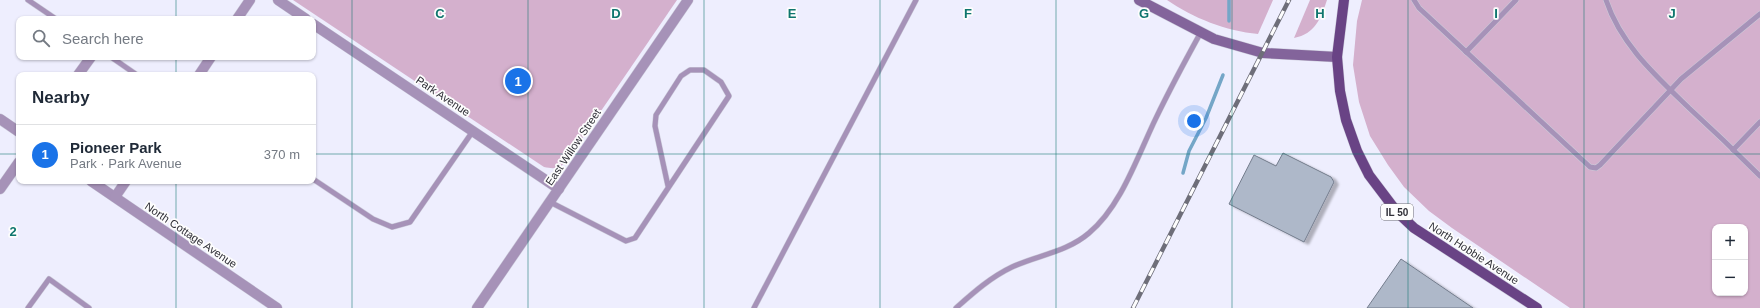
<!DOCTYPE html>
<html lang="en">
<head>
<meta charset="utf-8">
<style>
  :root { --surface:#fff; --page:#f6f6f7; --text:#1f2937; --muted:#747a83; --line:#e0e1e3; --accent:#1a73e8 }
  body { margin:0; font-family:Arial,sans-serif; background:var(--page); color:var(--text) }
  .controls { position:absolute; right:12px; bottom:12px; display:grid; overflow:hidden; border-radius:8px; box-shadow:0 1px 3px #0004 }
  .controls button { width:36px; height:36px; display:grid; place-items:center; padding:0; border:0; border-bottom:1px solid var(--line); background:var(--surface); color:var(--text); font:20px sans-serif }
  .you { position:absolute; left:1194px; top:121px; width:14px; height:14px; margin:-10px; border:3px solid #fff; border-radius:50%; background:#1a73e8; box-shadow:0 0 0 6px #1a73e833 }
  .badge { display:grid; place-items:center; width:26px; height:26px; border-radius:50%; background:var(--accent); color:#fff; font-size:13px; font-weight:700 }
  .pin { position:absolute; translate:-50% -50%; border:2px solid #fff; box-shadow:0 1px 4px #0006 }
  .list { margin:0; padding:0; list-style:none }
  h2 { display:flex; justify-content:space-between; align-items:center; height:52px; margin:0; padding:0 16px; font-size:17px }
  h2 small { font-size:13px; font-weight:400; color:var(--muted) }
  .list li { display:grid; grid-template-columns:26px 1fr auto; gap:12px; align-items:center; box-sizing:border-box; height:60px; padding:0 16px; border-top:1px solid var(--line) }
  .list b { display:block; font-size:15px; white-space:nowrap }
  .list p { margin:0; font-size:13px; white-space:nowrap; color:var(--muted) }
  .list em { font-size:13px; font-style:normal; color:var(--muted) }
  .icon { flex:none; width:22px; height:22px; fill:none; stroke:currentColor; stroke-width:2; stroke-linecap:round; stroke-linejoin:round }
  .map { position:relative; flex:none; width:1760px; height:308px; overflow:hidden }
  .search { position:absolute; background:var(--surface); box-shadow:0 1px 3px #0004; left:16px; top:16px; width:300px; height:44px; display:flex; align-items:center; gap:10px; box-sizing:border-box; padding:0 14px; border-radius:8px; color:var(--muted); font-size:15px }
  .panel { position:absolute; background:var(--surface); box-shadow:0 1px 3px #0004; left:16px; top:72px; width:300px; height:112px; border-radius:8px }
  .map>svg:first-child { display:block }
  .green { fill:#d4b0cd; fill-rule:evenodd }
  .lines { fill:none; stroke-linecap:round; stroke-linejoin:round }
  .stream { stroke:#74a6c7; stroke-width:3.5 }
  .building { fill:#aeb8c9; stroke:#737c8c; filter:url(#shadow) }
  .lane-casing { stroke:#ccccda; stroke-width:6 }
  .street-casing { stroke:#ccccda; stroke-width:11 }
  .secondary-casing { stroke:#ccccda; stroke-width:11 }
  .primary-casing { stroke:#ccccda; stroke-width:11 }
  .lane { stroke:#a692b8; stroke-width:5 }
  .street { stroke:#a692b8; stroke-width:10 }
  .secondary { stroke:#83649b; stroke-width:10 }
  .primary { stroke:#694385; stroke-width:10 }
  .rail-casing { stroke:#6e6e79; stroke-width:4.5 }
  .rail { stroke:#fdfdfd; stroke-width:3; stroke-dasharray:9; stroke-linecap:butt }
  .grid { fill:none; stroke:#0f766e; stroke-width:1; stroke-opacity:0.55 }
  .labels { text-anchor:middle; stroke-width:3.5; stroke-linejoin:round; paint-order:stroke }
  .shield { fill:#fdfdfd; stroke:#6d6d72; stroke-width:1 }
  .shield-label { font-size:10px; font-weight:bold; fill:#2f2f37 }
  .street-label { font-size:11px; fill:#2f2f37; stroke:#fdfdfd }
  .grid-label { font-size:13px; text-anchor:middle; font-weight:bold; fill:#0f766e; stroke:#fdfdfd; stroke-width:3.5; stroke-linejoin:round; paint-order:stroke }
</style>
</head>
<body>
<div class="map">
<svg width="1760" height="308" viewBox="0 0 1760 308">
  <defs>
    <filter id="shadow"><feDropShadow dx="4.5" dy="2.5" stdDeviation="1" flood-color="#0004"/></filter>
  </defs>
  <rect width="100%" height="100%" fill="#eeeefe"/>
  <!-- green -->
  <g class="green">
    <path d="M 293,0 L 677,0 L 566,162 C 558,169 554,169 544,167 Z"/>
    <path d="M 1167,0 L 1273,0 L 1258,34 C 1226,31 1193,18 1167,0 Z"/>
    <path d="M 1310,0 L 1327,0 C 1321,18 1315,34 1294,38 Z"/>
    <path d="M 1362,0 L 1760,0 L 1760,308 L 1570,308 L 1452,228 L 1429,211 L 1404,187 L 1388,165 L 1370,136 L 1359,102 L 1353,65 L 1357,21 ZM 1715,227 L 1745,227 L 1745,293 L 1715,293 Z"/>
  </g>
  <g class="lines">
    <!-- stream -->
    <g class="stream">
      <path d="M 1229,0 L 1229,21"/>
      <path d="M 1183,173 L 1189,151 L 1206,118 L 1223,75"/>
    </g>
  </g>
  <!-- building -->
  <g class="building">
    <path d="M 1283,153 L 1331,177 L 1334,182 L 1304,242 L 1229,204 L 1254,155 L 1276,166 Z"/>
    <path d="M 1401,259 L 1473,308 L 1367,308 Z"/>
  </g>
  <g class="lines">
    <!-- lane casing -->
    <g class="lane-casing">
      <g id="lane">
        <path d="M 28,0 L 56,19"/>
        <path d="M 1414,0 L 1419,8 L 1590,167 L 1596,168 L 1600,165 L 1681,79 L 1760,14"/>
        <path d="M 1606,0 C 1621,45 1656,76 1689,108 C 1713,130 1737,153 1760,176"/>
        <path d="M 1466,52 L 1516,0"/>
        <path d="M 111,57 L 137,75"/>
        <path d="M 1733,150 L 1760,122"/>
        <path d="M 313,179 L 373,219 L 392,227 L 410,222 L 473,131"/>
        <path d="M 550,202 L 626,241 L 635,238 L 729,96 L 721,82 L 704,70 L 690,70 L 681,76 L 656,115 L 655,126 L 668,186"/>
        <path d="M 28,308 L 49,279 L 89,308"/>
        <path d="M 754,308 L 916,0"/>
        <path d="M 956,308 C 974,292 991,277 1012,267 C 1038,255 1067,252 1089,233 C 1121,207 1138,155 1156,118 C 1170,89 1185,61 1201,32"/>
      </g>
    </g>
    <!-- street casing -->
    <g class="street-casing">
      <g id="street">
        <path d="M 278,0 L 306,19"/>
        <path d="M 237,19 L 250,0"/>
        <path d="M 313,24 L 559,189"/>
        <path d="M 78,75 L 91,57"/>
        <path d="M 199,75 L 211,57"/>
        <path d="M 0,119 L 19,132"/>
        <path d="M 91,181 L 277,308"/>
        <path d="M 0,189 L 19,162"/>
        <path d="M 115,197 L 126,181"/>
        <path d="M 477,308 L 688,0"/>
      </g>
    </g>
    <!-- secondary casing -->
    <g class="secondary-casing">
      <path id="secondary" d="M 1139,0 L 1214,39 L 1263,53 L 1337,57"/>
    </g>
    <!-- primary casing -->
    <g class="primary-casing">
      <path id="primary" d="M 1344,0 L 1337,57 L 1340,91 L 1346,120 L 1357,151 L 1369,175 L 1397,212 L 1414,228 L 1537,308"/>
    </g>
    <!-- lane -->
    <use href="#lane" class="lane"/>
    <!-- street -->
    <use href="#street" class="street"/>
    <!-- secondary -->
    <use href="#secondary" class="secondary"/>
    <!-- primary -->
    <use href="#primary" class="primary"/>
    <!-- rail casing -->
    <g class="rail-casing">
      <path id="rail" d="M 1133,308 L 1289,0"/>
    </g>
    <!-- rail -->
    <use href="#rail" class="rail"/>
  </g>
  <!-- grid -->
  <path class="grid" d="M 176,0 L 176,19M 352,0 L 352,308M 528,0 L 528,308M 704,0 L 704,308M 880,0 L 880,308M 1056,0 L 1056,308M 1232,0 L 1232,308M 1408,0 L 1408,308M 1584,0 L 1584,308M 176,57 L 176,75M 0,154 L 19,154M 313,154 L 1760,154M 176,181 L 176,308"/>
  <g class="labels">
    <!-- shield labels -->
    <rect class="shield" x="1381" y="204" width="32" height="16" rx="3"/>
    <g class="shield-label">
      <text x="1397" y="216">IL 50</text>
    </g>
    <!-- street labels -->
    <g class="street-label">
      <text transform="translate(443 96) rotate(34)" y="4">Park Avenue</text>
      <text transform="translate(573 147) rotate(-56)" y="4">East Willow Street</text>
      <text transform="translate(191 235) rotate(34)" y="4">North Cottage Avenue</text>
      <text transform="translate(1474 253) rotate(33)" y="4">North Hobbie Avenue</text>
    </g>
  </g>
  <g class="grid-label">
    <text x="440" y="18">C</text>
    <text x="616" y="18">D</text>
    <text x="792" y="18">E</text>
    <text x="968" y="18">F</text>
    <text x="1144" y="18">G</text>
    <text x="1320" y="18">H</text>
    <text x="1496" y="18">I</text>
    <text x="1672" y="18">J</text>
    <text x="13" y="236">2</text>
  </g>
</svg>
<div class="controls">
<button>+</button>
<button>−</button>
</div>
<div class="you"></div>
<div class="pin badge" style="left:518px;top:81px">1</div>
<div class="search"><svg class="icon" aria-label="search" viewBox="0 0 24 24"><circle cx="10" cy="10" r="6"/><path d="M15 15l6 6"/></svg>Search here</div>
<section class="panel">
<h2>Nearby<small></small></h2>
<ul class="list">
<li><span class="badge">1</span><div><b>Pioneer Park</b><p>Park · Park Avenue</p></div><em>370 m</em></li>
</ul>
</section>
</div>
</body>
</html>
